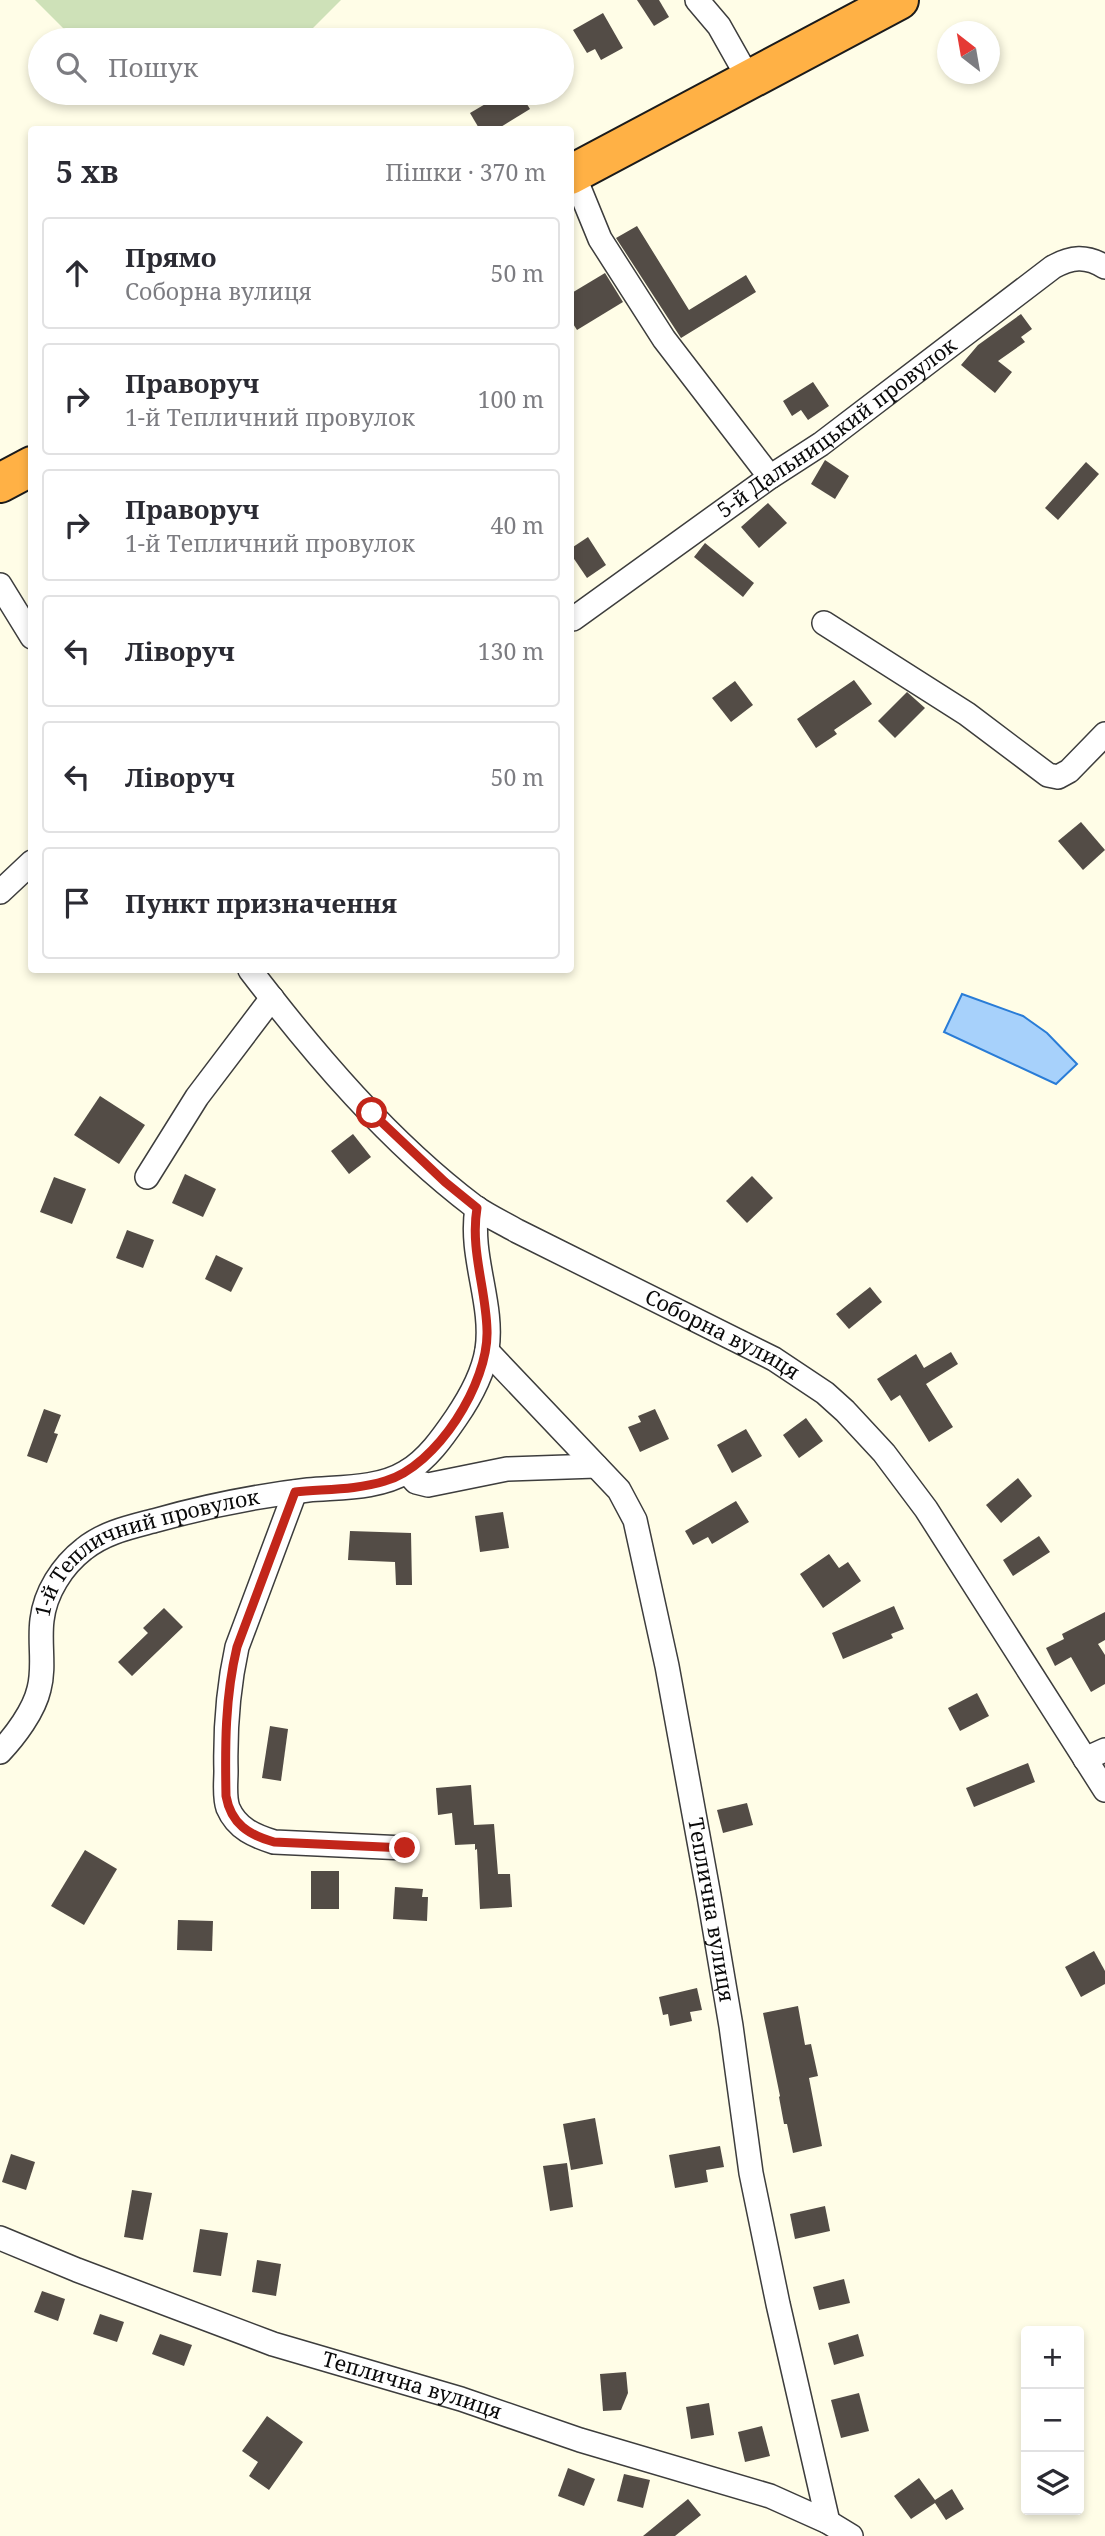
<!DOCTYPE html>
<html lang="uk">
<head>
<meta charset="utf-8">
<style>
  :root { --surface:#fff; --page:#f2f2f3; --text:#2b2b33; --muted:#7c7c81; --line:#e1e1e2 }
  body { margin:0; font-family:"Noto Serif",serif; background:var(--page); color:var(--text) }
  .controls { position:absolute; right:21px; bottom:21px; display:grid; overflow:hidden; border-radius:7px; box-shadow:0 4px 10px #0003 }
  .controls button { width:63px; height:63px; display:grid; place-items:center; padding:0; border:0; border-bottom:2px solid var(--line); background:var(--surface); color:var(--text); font:35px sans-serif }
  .compass { position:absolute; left:937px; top:21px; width:63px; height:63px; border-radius:50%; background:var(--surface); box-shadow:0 4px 10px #0003; rotate:329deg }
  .stop { position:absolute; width:21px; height:21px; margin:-16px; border:5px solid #c2261a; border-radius:50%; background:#fff }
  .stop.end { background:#c2261a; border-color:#fff; box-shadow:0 2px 7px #0008 }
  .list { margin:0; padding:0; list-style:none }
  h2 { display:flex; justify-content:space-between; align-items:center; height:91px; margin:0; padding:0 28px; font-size:30px }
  h2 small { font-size:23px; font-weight:400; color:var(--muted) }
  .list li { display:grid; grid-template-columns:46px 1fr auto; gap:21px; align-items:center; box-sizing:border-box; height:112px; margin:0 14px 14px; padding:0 14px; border:2px solid var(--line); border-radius:7px }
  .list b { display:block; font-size:26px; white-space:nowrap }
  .list p { margin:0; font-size:23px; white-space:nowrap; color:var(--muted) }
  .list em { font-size:23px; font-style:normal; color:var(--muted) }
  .icon { flex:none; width:38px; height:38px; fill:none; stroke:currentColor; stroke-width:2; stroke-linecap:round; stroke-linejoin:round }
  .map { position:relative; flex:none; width:1105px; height:2536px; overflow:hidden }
  .search { position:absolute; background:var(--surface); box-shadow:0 4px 10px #0003; left:28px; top:28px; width:546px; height:77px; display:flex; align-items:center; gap:18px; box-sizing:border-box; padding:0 24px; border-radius:38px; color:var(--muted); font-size:26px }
  .panel { position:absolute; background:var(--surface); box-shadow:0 4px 10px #0003; left:28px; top:126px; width:546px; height:847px; border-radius:7px }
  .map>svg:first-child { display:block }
  .cemetery { fill:#cee1b8 }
  .water { fill:#a7d1fb; stroke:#297cd7; stroke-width:2 }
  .building { fill:#534c46 }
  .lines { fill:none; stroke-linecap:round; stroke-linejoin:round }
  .street-casing { stroke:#3d3d3d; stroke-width:26 }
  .highway-casing { stroke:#1b1b1b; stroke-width:42 }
  .street { stroke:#fff; stroke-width:23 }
  .highway { stroke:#ffb145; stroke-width:38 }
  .route { stroke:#c2261a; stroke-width:9 }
  .labels { text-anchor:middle; stroke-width:7; stroke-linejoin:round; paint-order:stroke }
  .street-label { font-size:21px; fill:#0a0a0a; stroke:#fff }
</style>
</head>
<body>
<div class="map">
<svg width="1105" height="2536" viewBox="0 0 1105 2536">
  <rect width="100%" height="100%" fill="#fffde7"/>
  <!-- cemetery -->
  <path class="cemetery" d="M 35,0 L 341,0 L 308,33 L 290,40 L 75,40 Z"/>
  <!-- water -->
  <path class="water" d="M 962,994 L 1023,1016 L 1047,1033 L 1077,1064 L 1056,1084 L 944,1032 Z"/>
  <!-- building -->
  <g class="building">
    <path d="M 637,0 L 659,0 L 669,17 L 654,26 Z"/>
    <path d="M 603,13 L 623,48 L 601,60 L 595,49 L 587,53 L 573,30 Z"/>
    <path d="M 504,93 L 520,93 L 530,109 L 496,130 L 480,130 L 470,113 Z"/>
    <path d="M 637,226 L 689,310 L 746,275 L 756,292 L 681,338 L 616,238 Z"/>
    <path d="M 605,273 L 623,302 L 577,330 L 570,319 L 570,294 Z"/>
    <path d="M 1021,314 L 1032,329 L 1021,337 L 1025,342 L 998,361 L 1012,372 L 995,393 L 961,365 L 978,345 Z"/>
    <path d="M 813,382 L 829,406 L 808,420 L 801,410 L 792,416 L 783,401 Z"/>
    <path d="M 825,460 L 849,476 L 835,499 L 811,484 Z"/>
    <path d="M 1086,462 L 1099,474 L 1058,520 L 1045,508 Z"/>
    <path d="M 768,503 L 787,523 L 759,548 L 741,527 Z"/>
    <path d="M 588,537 L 606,565 L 587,578 L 570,553 L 570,549 Z"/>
    <path d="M 705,543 L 754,583 L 743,597 L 694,557 Z"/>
    <path d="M 854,680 L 872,704 L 834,730 L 837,734 L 816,748 L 797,719 Z"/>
    <path d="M 735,681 L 753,705 L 731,722 L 712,698 Z"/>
    <path d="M 907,692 L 925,708 L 895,738 L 878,721 Z"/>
    <path d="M 1081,822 L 1105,850 L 1083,870 L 1058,841 Z"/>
    <path d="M 100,1096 L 145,1125 L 119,1164 L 74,1135 Z"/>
    <path d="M 353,1134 L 371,1157 L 349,1174 L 331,1151 Z"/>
    <path d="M 185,1174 L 216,1189 L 203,1217 L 172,1203 Z"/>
    <path d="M 752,1176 L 773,1198 L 747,1223 L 726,1201 Z"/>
    <path d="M 54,1177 L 86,1189 L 72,1224 L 40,1212 Z"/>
    <path d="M 127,1230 L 154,1240 L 143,1268 L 116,1258 Z"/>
    <path d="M 216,1255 L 243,1268 L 231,1292 L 205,1279 Z"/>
    <path d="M 870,1287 L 882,1302 L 849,1329 L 836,1314 Z"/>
    <path d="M 951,1352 L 958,1364 L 926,1384 L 953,1427 L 929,1442 L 900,1395 L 891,1401 L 877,1379 L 916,1354 L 924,1368 Z"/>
    <path d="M 44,1409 L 61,1415 L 54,1433 L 58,1434 L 47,1463 L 27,1456 Z"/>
    <path d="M 655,1409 L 669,1439 L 640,1452 L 628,1427 L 641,1422 L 638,1416 Z"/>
    <path d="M 806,1418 L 823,1441 L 799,1458 L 783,1435 Z"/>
    <path d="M 746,1429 L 762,1456 L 732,1473 L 717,1445 Z"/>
    <path d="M 1018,1478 L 1032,1496 L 1001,1523 L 986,1505 Z"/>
    <path d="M 736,1501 L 749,1522 L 712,1544 L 708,1537 L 693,1545 L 685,1531 Z"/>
    <path d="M 503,1512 L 509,1548 L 480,1552 L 475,1516 Z"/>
    <path d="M 350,1531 L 411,1533 L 412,1585 L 396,1585 L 395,1562 L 348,1560 Z"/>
    <path d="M 1039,1536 L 1050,1552 L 1013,1576 L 1003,1560 Z"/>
    <path d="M 829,1554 L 839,1568 L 848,1562 L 861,1581 L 823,1608 L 800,1574 Z"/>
    <path d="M 894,1606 L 904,1629 L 891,1634 L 893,1638 L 843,1659 L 832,1633 Z"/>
    <path d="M 164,1608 L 183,1627 L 132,1676 L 118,1662 L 148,1633 L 143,1628 Z"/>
    <path d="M 1105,1612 L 1105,1640 L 1098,1644 L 1105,1655 L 1105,1684 L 1091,1692 L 1071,1657 L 1055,1666 L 1046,1648 L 1064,1639 L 1062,1634 Z"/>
    <path d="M 977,1693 L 989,1716 L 960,1731 L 948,1708 Z"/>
    <path d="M 270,1726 L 288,1729 L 281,1781 L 262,1778 Z"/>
    <path d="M 1028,1763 L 1035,1782 L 974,1807 L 966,1788 Z"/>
    <path d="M 471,1785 L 474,1825 L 494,1824 L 498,1874 L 510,1874 L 512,1907 L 480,1909 L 477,1849 L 475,1850 L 475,1844 L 455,1845 L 452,1813 L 438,1815 L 436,1788 Z"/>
    <path d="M 747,1803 L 753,1825 L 723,1833 L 717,1810 Z"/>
    <path d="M 85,1850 L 117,1869 L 84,1925 L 51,1906 Z"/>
    <rect x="311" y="1871" width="28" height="38"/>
    <path d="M 395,1887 L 423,1889 L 422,1897 L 428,1897 L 427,1921 L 393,1919 Z"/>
    <path d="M 178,1920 L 213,1921 L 212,1951 L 177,1950 Z"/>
    <path d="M 1094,1951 L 1105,1971 L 1105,1984 L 1081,1997 L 1065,1967 Z"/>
    <path d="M 697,1988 L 702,2010 L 690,2012 L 692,2021 L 670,2026 L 668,2014 L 663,2015 L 659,1997 Z"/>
    <path d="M 798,2006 L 805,2045 L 811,2044 L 818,2076 L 809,2078 L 822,2146 L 793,2153 L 787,2124 L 784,2124 L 779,2097 L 780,2096 L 763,2013 Z"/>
    <path d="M 595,2118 L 603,2164 L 571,2170 L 563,2124 Z"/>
    <path d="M 720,2146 L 724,2167 L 706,2170 L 708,2182 L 675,2188 L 669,2155 Z"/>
    <path d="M 11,2154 L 35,2162 L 26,2190 L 2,2182 Z"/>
    <path d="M 567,2163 L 573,2207 L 550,2211 L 543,2166 Z"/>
    <path d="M 132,2190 L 152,2193 L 143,2240 L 124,2237 Z"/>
    <path d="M 825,2206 L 830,2231 L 795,2239 L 790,2214 Z"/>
    <path d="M 200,2229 L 228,2233 L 221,2276 L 193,2272 Z"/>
    <path d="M 257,2260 L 281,2264 L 276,2296 L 252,2292 Z"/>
    <path d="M 844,2279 L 850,2303 L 819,2310 L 813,2287 Z"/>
    <path d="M 42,2291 L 65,2299 L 58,2321 L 34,2312 Z"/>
    <path d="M 100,2314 L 124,2322 L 117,2342 L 93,2334 Z"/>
    <path d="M 160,2334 L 192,2345 L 184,2366 L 152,2354 Z"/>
    <path d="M 858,2334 L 864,2356 L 834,2365 L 828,2343 Z"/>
    <path d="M 626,2372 L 628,2393 L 621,2410 L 603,2411 L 600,2374 Z"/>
    <path d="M 859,2393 L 869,2431 L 841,2438 L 831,2400 Z"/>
    <path d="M 709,2403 L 714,2435 L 691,2439 L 686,2407 Z"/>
    <path d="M 267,2416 L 303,2442 L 269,2490 L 249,2476 L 258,2462 L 242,2451 Z"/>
    <path d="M 762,2426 L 770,2456 L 745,2462 L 738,2432 Z"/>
    <path d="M 568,2468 L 595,2479 L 584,2506 L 558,2496 Z"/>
    <path d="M 624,2474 L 650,2480 L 643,2508 L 617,2501 Z"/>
    <path d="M 919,2478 L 935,2500 L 952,2489 L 964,2509 L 946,2520 L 935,2503 L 911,2519 L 894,2496 Z"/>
    <path d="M 688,2499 L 701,2515 L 675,2536 L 643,2536 Z"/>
  </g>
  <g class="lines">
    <!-- street casing -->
    <g class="street-casing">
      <g id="street">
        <path d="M 697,0 L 719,26 L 750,81"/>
        <path d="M 573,173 L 600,239 L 664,339 L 770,477"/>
        <path d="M 0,585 L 32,637"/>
        <path id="s1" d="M 573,619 L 770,477 L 821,444 L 1053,267 C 1071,257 1086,255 1105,267"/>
        <path d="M 824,623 L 967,714 L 1048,775 L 1058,777 L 1069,771 L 1105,734"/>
        <path d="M 0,892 L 32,862"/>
        <path id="s2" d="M 250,970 C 315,1055 389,1142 475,1207 C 488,1216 503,1223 517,1231 L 774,1359 L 825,1393 L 845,1411 L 884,1453 L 926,1509 L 1105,1790"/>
        <path d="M 147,1177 L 197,1097 L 272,998"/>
        <path id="s3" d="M 487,1351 L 619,1490 L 635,1520 L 667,1666 L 709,1896 L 731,2026 L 751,2173 L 778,2304 L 828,2522"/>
        <path d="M 407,1472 L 416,1482 L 428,1485 L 507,1469 L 596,1466"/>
        <path d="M 295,1492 L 237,1647 C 228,1688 225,1729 226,1771 C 226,1782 224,1797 228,1808 C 237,1829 255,1836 274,1842 L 405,1848"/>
        <path id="s4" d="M 0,1752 C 15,1736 34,1711 39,1689 C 45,1667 39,1643 42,1620 C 45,1593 62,1566 84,1549 C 105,1532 131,1527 157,1520 C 207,1506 257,1496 308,1490 C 340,1487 378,1489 406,1472 C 427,1460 443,1437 456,1418 C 469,1399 483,1374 487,1350 C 494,1303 469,1257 477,1208"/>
        <path d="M 1085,1759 L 1105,1750"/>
        <path id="s5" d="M 0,2238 L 77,2270 L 273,2344 L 461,2399 L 580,2440 L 770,2496 L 828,2522 L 851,2536"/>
      </g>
    </g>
    <!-- highway casing -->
    <g class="highway-casing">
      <g id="highway">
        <path d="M 570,175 L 899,0"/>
        <path d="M 0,483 L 32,466"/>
      </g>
    </g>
    <!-- street -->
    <use href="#street" class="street"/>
    <!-- highway -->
    <use href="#highway" class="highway"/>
  </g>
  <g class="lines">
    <!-- route -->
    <path class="route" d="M 372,1113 L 445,1182 L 477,1208 C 470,1250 486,1289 487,1330 C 489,1383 437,1466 385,1481 C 357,1490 324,1489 295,1492 L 237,1647 C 225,1697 225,1746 226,1796 C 231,1824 249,1835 274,1842 L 405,1848"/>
  </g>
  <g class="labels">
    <!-- street labels -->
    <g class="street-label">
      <text dy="7" stroke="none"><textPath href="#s1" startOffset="326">5-й Дальницький провулок</textPath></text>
      <text dy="7" stroke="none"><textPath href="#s2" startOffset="606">Соборна вулиця</textPath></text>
      <text dy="7" stroke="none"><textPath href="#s4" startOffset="280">1-й Тепличний провулок</textPath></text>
      <text dy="7" stroke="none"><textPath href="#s3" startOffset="623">Теплична вулиця</textPath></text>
      <text dy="7" stroke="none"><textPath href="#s5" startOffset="438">Теплична вулиця</textPath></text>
    </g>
  </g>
</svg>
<div class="controls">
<button>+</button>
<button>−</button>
<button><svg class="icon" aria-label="layers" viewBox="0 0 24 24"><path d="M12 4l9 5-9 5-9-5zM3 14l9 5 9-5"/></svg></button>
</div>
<svg class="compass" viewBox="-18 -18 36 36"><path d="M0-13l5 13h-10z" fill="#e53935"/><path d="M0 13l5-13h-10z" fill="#7c7c81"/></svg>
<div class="stop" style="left:372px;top:1113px"></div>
<div class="stop end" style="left:405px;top:1848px"></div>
<div class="search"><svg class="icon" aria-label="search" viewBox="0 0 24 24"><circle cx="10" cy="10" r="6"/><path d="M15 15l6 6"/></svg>Пошук</div>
<section class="panel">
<h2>5 хв<small>Пішки · 370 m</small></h2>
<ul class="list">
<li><svg class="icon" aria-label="ahead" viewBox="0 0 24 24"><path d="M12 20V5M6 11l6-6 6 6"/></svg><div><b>Прямо</b><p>Соборна вулиця</p></div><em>50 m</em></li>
<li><svg class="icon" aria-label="right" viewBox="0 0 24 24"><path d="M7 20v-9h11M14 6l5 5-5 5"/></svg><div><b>Праворуч</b><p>1-й Тепличний провулок</p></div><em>100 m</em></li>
<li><svg class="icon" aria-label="right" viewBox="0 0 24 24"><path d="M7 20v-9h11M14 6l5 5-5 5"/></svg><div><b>Праворуч</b><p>1-й Тепличний провулок</p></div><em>40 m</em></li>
<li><svg class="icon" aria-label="left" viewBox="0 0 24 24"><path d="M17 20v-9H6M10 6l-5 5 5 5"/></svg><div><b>Ліворуч</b></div><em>130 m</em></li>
<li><svg class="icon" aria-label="left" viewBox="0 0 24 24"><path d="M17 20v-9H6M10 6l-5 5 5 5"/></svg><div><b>Ліворуч</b></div><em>50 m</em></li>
<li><svg class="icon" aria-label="arrive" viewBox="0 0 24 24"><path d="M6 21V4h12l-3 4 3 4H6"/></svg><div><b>Пункт призначення</b></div></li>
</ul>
</section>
</div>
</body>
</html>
